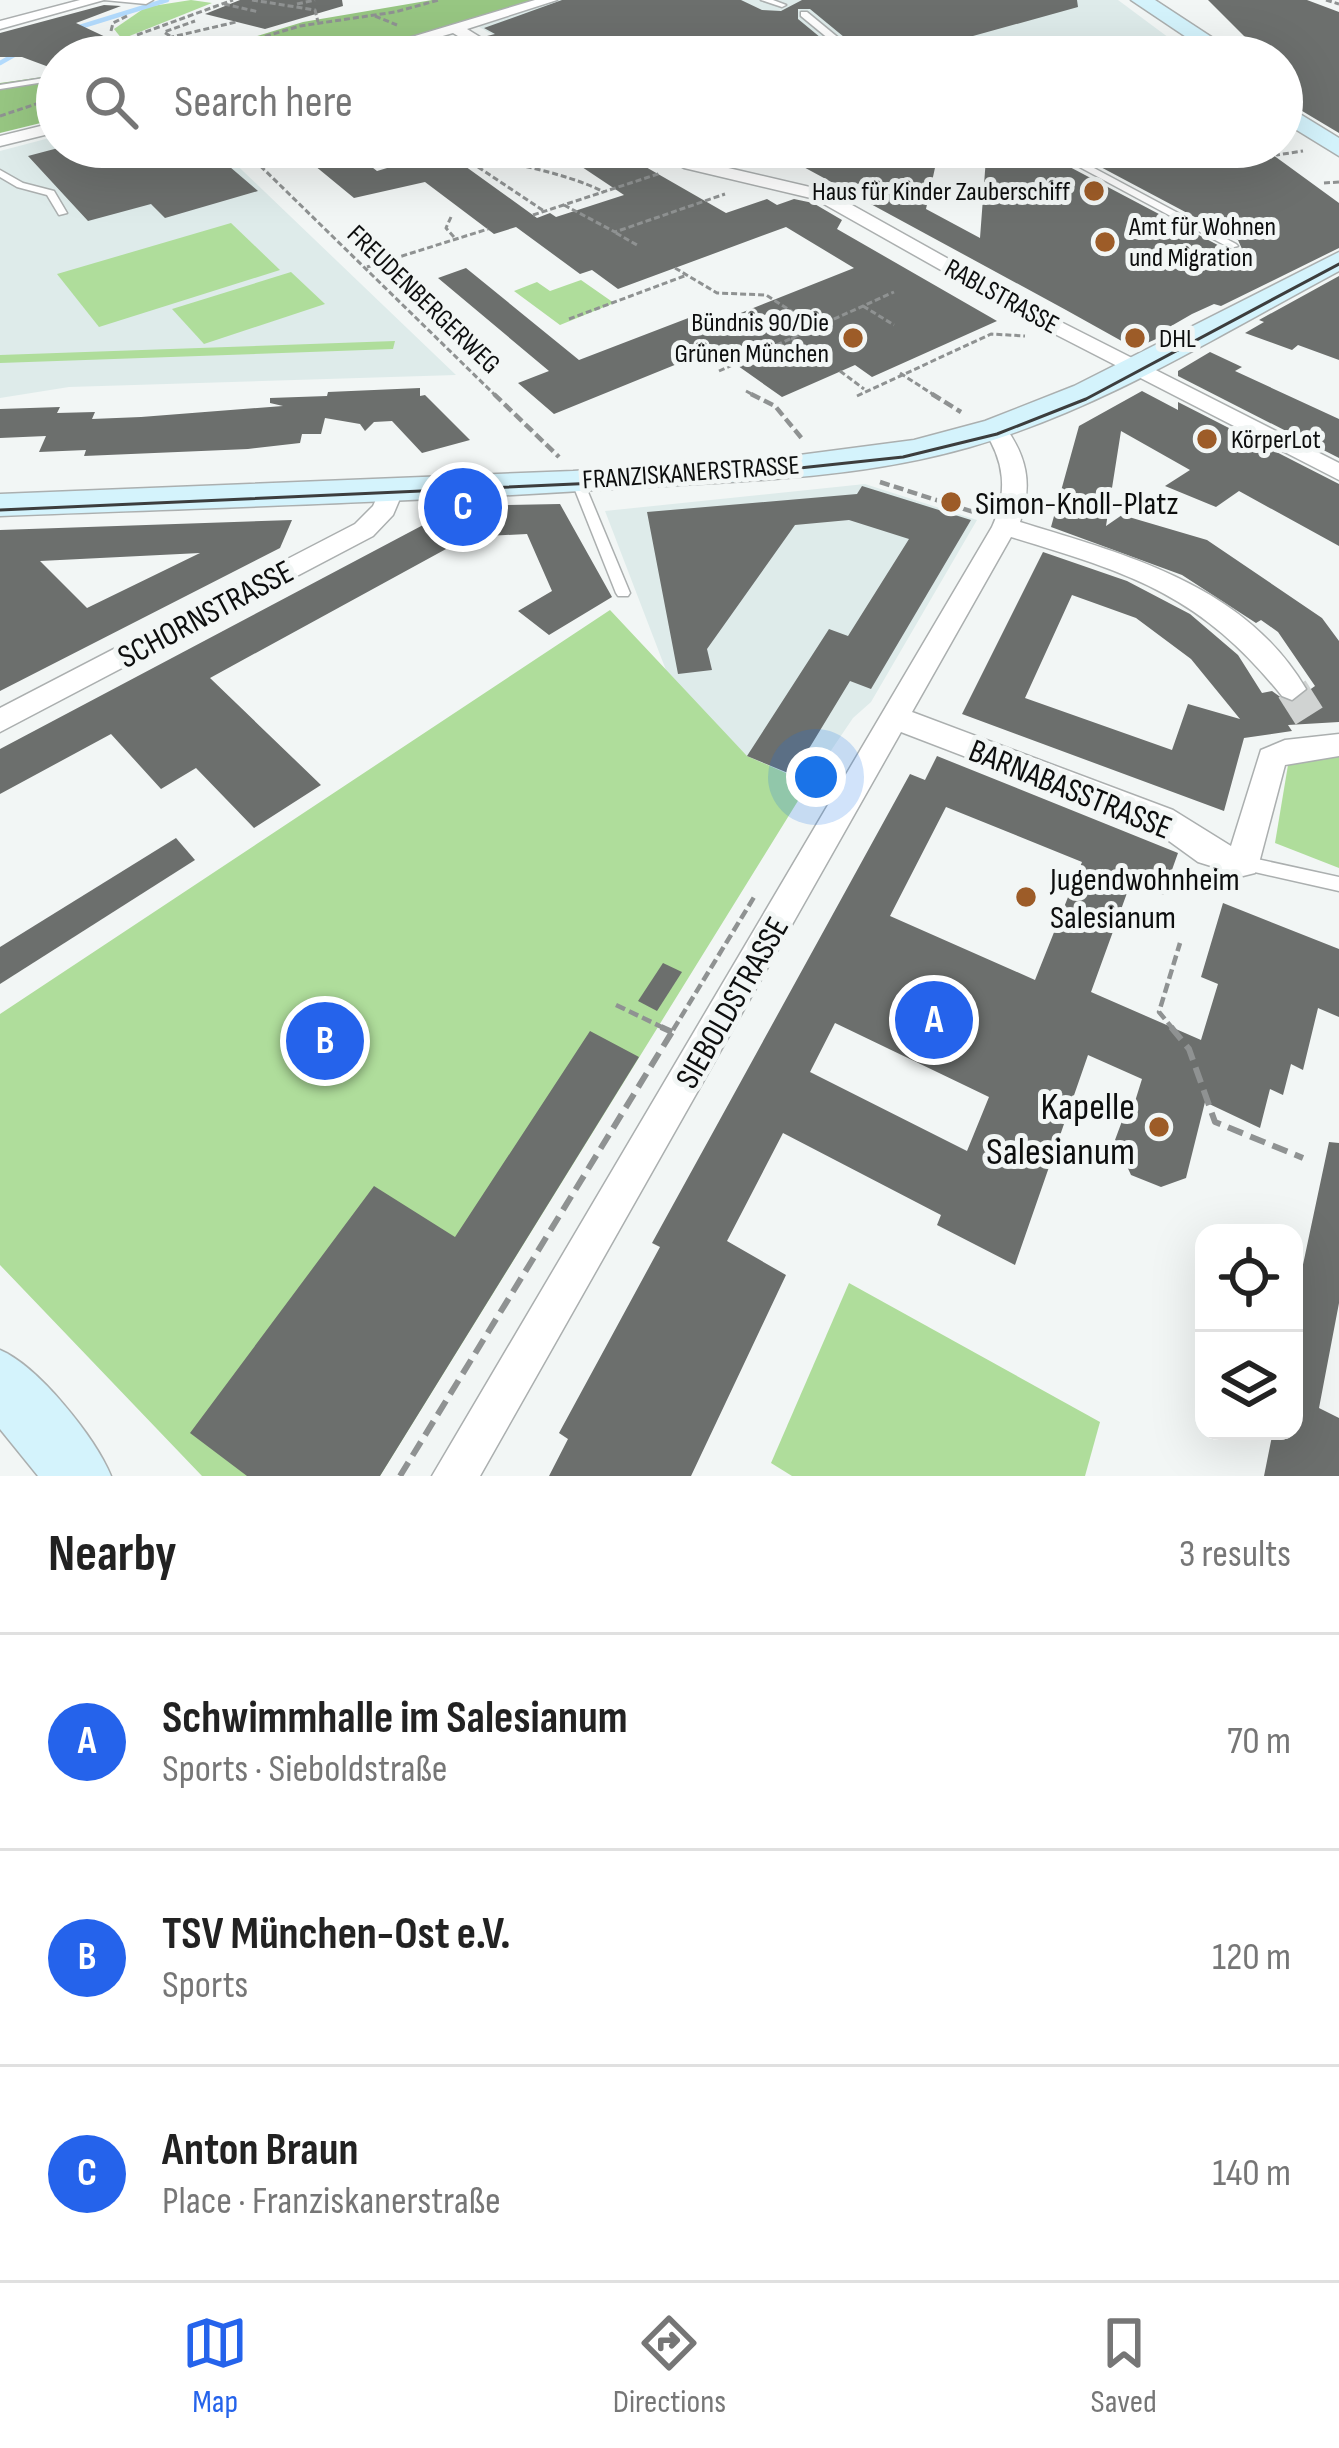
<!DOCTYPE html>
<html lang="en">
<head>
<meta charset="utf-8">
<style>
  :root { --surface:#fff; --page:#f2f2f2; --text:#222; --muted:#767676; --line:#e0e0e0; --accent:#2563eb }
  body { margin:0; font-family:"Sofia Sans Condensed",sans-serif; background:var(--page); color:var(--text) }
  .controls { position:absolute; right:36px; bottom:36px; display:grid; overflow:hidden; border-radius:24px; box-shadow:0 12px 48px #0002 }
  .controls button { width:108px; height:108px; display:grid; place-items:center; padding:0; border:0; border-bottom:3px solid var(--line); background:var(--surface); color:var(--text); font:60px sans-serif }
  .you { position:absolute; left:816px; top:777px; width:42px; height:42px; margin:-30px; border:9px solid #fff; border-radius:50%; background:#1a73e8; box-shadow:0 0 0 18px #1a73e833 }
  .badge { display:grid; place-items:center; width:78px; height:78px; border-radius:50%; background:var(--accent); color:#fff; font-size:39px; font-weight:700 }
  .pin { position:absolute; translate:-50% -50%; border:6px solid #fff; box-shadow:0 3px 12px #0006 }
  .list { margin:0; padding:0; list-style:none }
  h2 { display:flex; justify-content:space-between; align-items:center; height:156px; margin:0; padding:0 48px; font-size:51px }
  h2 small { font-size:39px; font-weight:400; color:var(--muted) }
  .list li { display:grid; grid-template-columns:78px 1fr auto; gap:36px; align-items:center; box-sizing:border-box; height:216px; padding:0 48px; border-top:3px solid var(--line) }
  .list b { display:block; font-size:45px; white-space:nowrap }
  .list p { margin:0; font-size:39px; white-space:nowrap; color:var(--muted) }
  .list em { font-size:39px; font-style:normal; color:var(--muted) }
  .icon { flex:none; width:66px; height:66px; fill:none; stroke:currentColor; stroke-width:2; stroke-linecap:round; stroke-linejoin:round }
  .map { position:relative; flex:none; width:1339px; height:1476px; overflow:hidden }
  .search { position:absolute; background:var(--surface); box-shadow:0 12px 48px #0002; left:36px; right:36px; top:36px; height:132px; display:flex; align-items:center; gap:30px; box-sizing:border-box; padding:0 42px; border-radius:66px; color:var(--muted); font-size:45px }
  .sheet { height:804px; background:var(--surface) }
  nav { display:flex; justify-content:space-around; align-items:center; box-sizing:border-box; height:168px; border-top:3px solid var(--line); background:var(--surface); font-size:33px; color:var(--muted) }
  nav a { display:grid; justify-items:center; gap:6px }
  nav .on { color:var(--accent) }
  .map>svg:first-child { display:block }
  .built { fill:#deebea }
  .green { fill:#afdd9b }
  .forest { fill:#97c682 }
  .lines { fill:none; stroke-linecap:round; stroke-linejoin:round }
  .stream { stroke:#b2dafc; stroke-width:4.5 }
  .building { fill:#6c6f6d; fill-rule:evenodd }
  .street-tunnel { stroke:#d0d3d2; stroke-width:32; stroke-dasharray:32 16; stroke-linecap:butt }
  .lane-casing { stroke:#abafaf; stroke-width:3 }
  .street-casing { stroke:#abafaf; stroke-width:3 }
  .secondary-casing { stroke:#abafaf; stroke-width:3 }
  .path-far2 { stroke:#8f9292; stroke-width:3; stroke-dasharray:6 3; stroke-linecap:butt }
  .path-far1 { stroke:#8f9292; stroke-width:4.5; stroke-dasharray:10 4.5; stroke-linecap:butt }
  .path { stroke:#8f9292; stroke-width:6; stroke-dasharray:16 8; stroke-linecap:butt }
  .lane { fill:#fff; fill-rule:evenodd }
  .street { fill:#fff; fill-rule:evenodd }
  .secondary { fill:#d4f3fc; fill-rule:evenodd }
  .tram { stroke:#3c3d3d; stroke-width:3 }
  .poi-dot { fill:#9d5c28; stroke:#f2f6f5; stroke-width:4.5 }
  .labels { text-anchor:middle; stroke-width:10; stroke-linejoin:round; paint-order:stroke }
  .far-poi-label { font-size:27px; fill:#0d0e0e; stroke:#f2f6f5; text-anchor:start }
  .far-street-label { font-size:27px; fill:#0d0e0e; stroke:#f2f6f5 }
  .poi-label { font-size:33px; fill:#0d0e0e; stroke:#f2f6f5; text-anchor:start }
  .street-label { font-size:33px; fill:#0d0e0e; stroke:#f2f6f5 }
  .near-poi-label { font-size:39px; fill:#0d0e0e; stroke:#f2f6f5; text-anchor:end }
</style>
</head>
<body>
<div class="map">
<svg width="1339" height="1476" viewBox="0 0 1339 1476">
  <rect width="100%" height="100%" fill="#f2f6f5"/>
  <!-- built -->
  <g class="built">
    <path d="M 536,0 L 1118,0 L 1192,55 L 531,57 L 469,21 Z"/>
    <path d="M 57,136 L 57,147 L 218,147 L 456,375 L 69,387 L 0,398 L 0,151 Z"/>
    <path d="M 865,484 L 977,520 L 871,702 L 853,718 L 809,783 L 747,756 L 669,678 L 605,511 Z"/>
  </g>
  <!-- green -->
  <g class="green">
    <path d="M 191,0 L 212,3 L 122,39 L 114,29 L 146,7 Z"/>
    <path d="M 231,223 L 280,270 L 99,327 L 57,274 Z"/>
    <path d="M 291,272 L 325,304 L 204,344 L 172,309 Z"/>
    <path d="M 581,280 L 614,303 L 560,325 L 514,291 L 537,282 L 550,291 Z"/>
    <path d="M 395,341 L 393,349 L 0,363 L 0,355 Z"/>
    <path d="M 610,610 L 747,756 L 809,783 L 380,1476 L 202,1476 L 0,1265 L 0,1014 Z"/>
    <path d="M 1339,755 L 1339,868 L 1275,843 L 1288,765 Z"/>
    <path d="M 849,1283 L 1100,1422 L 1085,1476 L 792,1476 L 771,1463 Z"/>
  </g>
  <!-- forest -->
  <g class="forest">
    <path d="M 432,0 L 536,0 L 435,31 L 321,57 L 167,57 L 224,46 L 303,22 Z"/>
    <path d="M 57,75 L 57,119 L 0,133 L 0,83 Z"/>
  </g>
  <g class="lines">
    <!-- stream -->
    <g class="stream">
      <path d="M 70,30 L 167,0"/>
      <path d="M 0,63 L 21,51"/>
    </g>
  </g>
  <!-- building -->
  <g class="building">
    <path d="M 240,0 L 342,0 L 343,6 L 265,29 L 205,14 Z"/>
    <path d="M 562,0 L 741,0 L 762,10 L 781,11 L 802,0 L 1077,0 L 1078,7 L 955,41 L 988,57 L 516,57 L 487,36 L 495,34 L 484,28 ZM 798,9 L 810,9 L 844,37 L 844,47 L 832,47 L 798,19 Z"/>
    <path d="M 1208,0 L 1307,0 L 1339,12 L 1339,133 L 1282,99 L 1282,93 L 1298,91 L 1282,75 L 1282,57 L 1265,57 Z"/>
    <path d="M 104,5 L 121,6 L 76,23 L 114,41 L 119,57 L 57,57 L 57,70 L 22,57 L 0,57 L 0,33 Z"/>
    <path d="M 62,147 L 139,147 L 156,163 L 209,149 L 258,191 L 165,218 L 151,204 L 88,221 L 28,156 Z"/>
    <path d="M 292,147 L 346,147 L 377,171 L 444,151 L 537,218 L 550,213 L 556,217 L 624,195 L 552,147 L 611,147 L 726,213 L 767,199 L 777,205 L 794,199 L 813,203 L 842,220 L 837,229 L 997,321 L 872,377 L 855,365 L 782,397 L 714,349 L 554,414 L 518,383 L 549,371 L 438,278 L 466,268 L 579,360 L 704,312 L 718,322 L 854,268 L 786,227 L 618,289 L 592,270 L 580,274 L 516,227 L 494,234 L 425,182 L 354,198 Z"/>
    <path d="M 776,147 L 870,147 L 938,154 L 926,209 L 980,238 L 986,158 L 1066,165 L 1231,252 L 1242,249 L 1238,240 L 1095,164 L 1102,155 L 1085,147 L 1262,147 L 1339,203 L 1339,248 L 1221,306 L 1214,304 L 1192,314 L 1166,329 L 1172,332 L 1129,351 L 1127,344 L 1066,310 L 856,196 L 853,200 L 828,187 L 835,184 L 774,151 Z"/>
    <path d="M 1339,276 L 1339,360 L 1298,345 L 1292,350 L 1245,333 L 1264,322 L 1259,320 Z"/>
    <path d="M 1210,352 L 1242,367 L 1235,371 L 1339,419 L 1339,458 L 1178,376 L 1178,371 Z"/>
    <path d="M 420,388 L 420,396 L 425,395 L 470,440 L 422,453 L 392,421 L 374,422 L 365,431 L 360,424 L 325,418 L 321,434 L 302,434 L 300,443 L 248,449 L 84,456 L 86,450 L 39,452 L 46,436 L 0,438 L 0,409 L 60,407 L 57,413 L 95,412 L 92,419 L 141,417 L 283,406 L 270,403 L 270,398 L 327,396 L 328,392 Z"/>
    <path d="M 1142,391 L 1178,410 L 1178,402 L 1339,484 L 1339,546 L 1239,491 L 1216,507 L 1165,486 L 1190,470 L 1121,431 L 1106,526 L 1122,515 L 1207,540 L 1322,618 L 1339,641 L 1339,722 L 1288,725 L 1292,731 L 1244,738 L 1224,811 L 962,714 L 1043,552 L 1127,581 L 1190,614 L 1238,655 L 1262,693 L 1272,691 L 1290,704 L 1315,686 L 1278,632 L 1261,620 L 1256,623 L 1182,575 L 1051,527 L 1079,426 ZM 1072,595 L 1136,618 L 1191,659 L 1240,719 L 1188,704 L 1172,750 L 1025,698 Z"/>
    <path d="M 862,486 L 971,520 L 871,689 L 850,681 L 793,775 L 747,756 L 829,629 L 848,636 L 909,539 L 849,520 L 795,525 L 707,649 L 712,670 L 678,674 L 647,512 L 857,494 Z"/>
    <path d="M 560,504 L 612,597 L 549,635 L 518,611 L 552,591 L 527,534 L 468,537 L 210,678 L 321,785 L 254,828 L 196,768 L 161,789 L 111,734 L 0,794 L 0,749 L 459,506 Z"/>
    <path d="M 292,520 L 280,548 L 0,691 L 0,530 ZM 200,553 L 87,608 L 40,561 Z"/>
    <path d="M 937,756 L 1178,853 L 1163,895 L 1131,882 L 1091,992 L 1201,1040 L 1218,984 L 1201,977 L 1223,903 L 1339,949 L 1339,1017 L 1318,1008 L 1303,1070 L 1291,1064 L 1283,1095 L 1270,1089 L 1260,1128 L 1205,1102 L 1186,1178 L 1161,1187 L 1131,1175 L 1115,1140 L 1125,1113 L 1132,1111 L 1142,1079 L 1088,1055 L 1015,1265 L 937,1225 L 941,1215 L 783,1133 L 727,1241 L 786,1275 L 691,1476 L 549,1476 L 568,1439 L 559,1433 L 660,1247 L 652,1243 L 910,774 L 925,780 ZM 946,807 L 1082,862 L 1035,980 L 890,916 ZM 835,1023 L 989,1097 L 967,1151 L 810,1072 Z"/>
    <path d="M 176,838 L 195,860 L 0,984 L 0,947 Z"/>
    <path d="M 663,963 L 682,972 L 657,1011 L 638,1001 Z"/>
    <path d="M 590,1031 L 639,1057 L 380,1476 L 247,1476 L 190,1433 L 374,1186 L 455,1237 Z"/>
    <path d="M 1329,1142 L 1339,1143 L 1339,1303 L 1319,1408 L 1339,1418 L 1339,1476 L 1264,1476 L 1273,1431 L 1294,1431 L 1294,1307 Z"/>
  </g>
  <g class="lines">
    <!-- street-tunnel -->
    <path class="street-tunnel" d="M 1292,689 L 1313,722"/>
    <!-- lane casing -->
    <g class="lane-casing">
      <g id="lane">
        <path d="M 761,0 L 773,0 L 786,5 L 782,7 Z"/>
        <path d="M 801,12 L 807,12 L 841,40 L 841,44 L 835,44 L 801,16 Z"/>
        <path d="M 120,43 L 123,43 L 132,57 L 124,57 L 116,45 Z"/>
        <path d="M 57,76 L 57,80 L 0,89 L 0,85 Z"/>
        <path d="M 1064,152 L 1236,244 L 1238,246 L 1230,248 L 1061,157 L 1061,153 Z"/>
        <path d="M 0,170 L 23,183 L 54,191 L 67,213 L 59,215 L 47,195 L 17,187 L 0,177 Z"/>
        <path d="M 577,476 L 583,480 L 630,593 L 628,596 L 618,596 L 616,593 L 571,480 Z"/>
        <path d="M 1243,856 L 1339,877 L 1339,891 L 1237,868 L 1235,863 L 1237,858 Z"/>
      </g>
    </g>
    <!-- street casing -->
    <g class="street-casing">
      <g id="street">
        <path d="M 80,0 L 153,0 L 146,4 L 104,0 L 0,29 L 0,21 Z"/>
        <path d="M 535,0 L 557,0 L 467,29 L 512,57 L 493,57 L 453,33 L 370,57 L 345,57 Z"/>
        <path d="M 57,122 L 57,132 L 0,146 L 0,136 Z"/>
        <path d="M 646,147 L 669,147 L 704,162 L 747,147 L 772,147 L 724,167 L 827,191 L 1063,323 L 1339,463 L 1339,480 L 1049,331 L 815,199 L 684,168 Z"/>
        <path d="M 961,147 C 995,147 1071,140 1098,157 L 1089,162 L 970,152 Z"/>
        <path d="M 995,422 L 1003,424 C 1027,456 1033,484 1020,522 C 1127,555 1245,585 1306,689 L 1292,700 L 1282,696 C 1200,594 1132,574 1011,537 L 912,712 L 1173,810 L 1231,846 L 1261,750 L 1285,740 L 1339,734 L 1339,756 L 1285,765 L 1259,863 L 1255,873 L 1243,876 L 1198,862 L 1151,828 L 901,732 L 480,1476 L 432,1476 L 992,527 C 1008,492 1005,461 983,429 Z"/>
        <path d="M 392,481 L 404,489 L 393,515 L 373,536 L 0,732 L 0,708 L 355,524 L 373,506 L 383,484 Z"/>
      </g>
    </g>
    <!-- secondary casing -->
    <g class="secondary-casing">
      <g id="secondary">
        <path d="M 1131,0 L 1155,0 L 1242,57 L 1216,57 Z"/>
        <path d="M 1282,103 L 1339,138 L 1339,156 L 1282,121 Z"/>
        <path d="M 1339,252 L 1339,271 C 1219,335 1102,409 970,447 C 859,479 742,481 627,488 C 418,502 209,508 0,516 L 0,494 L 573,471 L 784,457 L 914,440 L 985,421 L 1074,386 Z"/>
        <path d="M 0,1350 C 38,1366 95,1437 111,1476 L 38,1476 L 0,1429 Z"/>
      </g>
    </g>
    <!-- path-far2 -->
    <g class="path-far2">
      <path d="M 252,0 L 315,10 L 318,22"/>
      <path d="M 1326,0 L 1339,4"/>
      <path d="M 224,4 L 259,12"/>
      <path d="M 297,4 L 315,0"/>
      <path d="M 375,16 L 397,25"/>
      <path d="M 111,31 L 113,23 L 127,16"/>
      <path d="M 137,35 L 233,0"/>
      <path d="M 170,36 L 164,32 L 195,21"/>
      <path d="M 142,44 L 236,22"/>
      <path d="M 71,57 L 83,47 L 103,44"/>
      <path d="M 196,57 L 300,26 L 395,12 L 439,0"/>
      <path d="M 237,57 L 337,47"/>
      <path d="M 0,116 L 57,97"/>
      <path d="M 241,147 L 497,397"/>
      <path d="M 365,147 L 379,158 L 413,147"/>
      <path d="M 448,147 L 544,211"/>
      <path d="M 1140,147 L 1166,162 L 1195,156"/>
      <path d="M 1182,147 L 1195,156 L 1231,150"/>
      <path d="M 1268,147 L 1277,155 L 1303,151"/>
      <path d="M 456,149 C 505,164 560,170 604,192"/>
      <path d="M 1324,183 L 1339,182"/>
      <path d="M 564,205 L 615,232 L 725,194"/>
      <path d="M 533,215 L 661,173"/>
      <path d="M 451,217 L 446,228 L 454,237"/>
      <path d="M 616,233 L 637,245"/>
      <path d="M 367,267 L 488,229"/>
      <path d="M 675,268 L 717,293 L 766,295 L 816,327"/>
      <path d="M 863,306 L 894,325"/>
      <path d="M 569,319 L 687,275"/>
      <path d="M 791,338 L 806,348"/>
      <path d="M 719,371 L 894,292"/>
      <path d="M 840,371 L 864,389"/>
      <path d="M 900,373 L 937,397"/>
      <path d="M 746,391 L 757,397"/>
      <path d="M 857,396 L 991,334 L 1025,336"/>
    </g>
    <!-- path-far1 -->
    <g class="path-far1">
      <path d="M 494,394 L 559,457"/>
      <path d="M 751,394 L 775,406 L 804,441"/>
      <path d="M 932,394 L 961,412"/>
      <path d="M 880,482 L 983,515"/>
      <path d="M 616,1005 L 668,1030"/>
      <path d="M 673,1030 L 756,894"/>
      <path d="M 1174,1030 L 1159,1012 L 1180,943"/>
    </g>
    <!-- path -->
    <g class="path">
      <path d="M 661,1027 L 672,1032"/>
      <path d="M 1171,1027 L 1189,1049 L 1215,1122 L 1303,1158"/>
      <path d="M 400,1476 L 675,1027"/>
    </g>
    <!-- lane -->
    <use href="#lane" class="lane"/>
    <!-- street -->
    <use href="#street" class="street"/>
    <!-- secondary -->
    <use href="#secondary" class="secondary"/>
    <!-- tram -->
    <path class="tram" d="M 0,510 L 707,478 L 903,457 L 997,434 L 1086,399 L 1339,264"/>
  </g>
  <!-- markers -->
  <g class="poi-dot">
    <circle cx="1094" cy="191" r="12"/>
    <circle cx="1105" cy="242" r="12"/>
    <circle cx="853" cy="338" r="12"/>
    <circle cx="1135" cy="338" r="12"/>
    <circle cx="1207" cy="439" r="12"/>
    <circle cx="951" cy="502" r="12"/>
    <circle cx="1026" cy="897" r="12"/>
    <circle cx="1159" cy="1127" r="12"/>
  </g>
  <g class="labels">
    <!-- far-poi labels -->
    <g class="far-poi-label">
      <text x="1070" y="200" text-anchor="end">Haus für Kinder Zauberschiff</text>
      <text x="1129" y="235">Amt für Wohnen<tspan x="1129" dy="31">und Migration</tspan></text>
      <text x="829" y="331" text-anchor="end">Bündnis 90/Die<tspan x="829" dy="31">Grünen München</tspan></text>
      <text x="1159" y="347">DHL</text>
      <text x="1231" y="448">KörperLot</text>
    </g>
    <!-- far-street labels -->
    <g class="far-street-label">
      <text transform="translate(1002 296) rotate(29)" y="9">RABLSTRASSE</text>
      <text transform="translate(424 299) rotate(44)" y="9">FREUDENBERGERWEG</text>
      <text transform="translate(691 472) rotate(-4)" y="9">FRANZISKANERSTRASSE</text>
    </g>
    <!-- poi labels -->
    <g class="poi-label">
      <text x="975" y="514">Simon-Knoll-Platz</text>
      <text x="1050" y="890">Jugendwohnheim<tspan x="1050" dy="38">Salesianum</tspan></text>
    </g>
    <!-- street labels -->
    <g class="street-label">
      <text transform="translate(205 613) rotate(-28)" y="12">SCHORNSTRASSE</text>
      <text transform="translate(1071 788) rotate(22)" y="12">BARNABASSTRASSE</text>
      <text transform="translate(731 1002) rotate(-60)" y="12">SIEBOLDSTRASSE</text>
    </g>
    <!-- near-poi labels -->
    <g class="near-poi-label">
      <text x="1135" y="1119">Kapelle<tspan x="1135" dy="45">Salesianum</tspan></text>
    </g>
  </g>
</svg>
<div class="controls">
<button><svg class="icon" aria-label="locate" viewBox="0 0 24 24"><circle cx="12" cy="12" r="6"/><path d="M12 2v4M12 18v4M2 12h4M18 12h4"/></svg></button>
<button><svg class="icon" aria-label="layers" viewBox="0 0 24 24"><path d="M12 4l9 5-9 5-9-5zM3 14l9 5 9-5"/></svg></button>
</div>
<div class="you"></div>
<div class="pin badge" style="left:934px;top:1020px">A</div>
<div class="pin badge" style="left:325px;top:1041px">B</div>
<div class="pin badge" style="left:463px;top:507px">C</div>
<div class="search"><svg class="icon" aria-label="search" viewBox="0 0 24 24"><circle cx="10" cy="10" r="6"/><path d="M15 15l6 6"/></svg>Search here</div>
</div>
<section class="sheet">
<h2>Nearby<small>3 results</small></h2>
<ul class="list">
<li><span class="badge">A</span><div><b>Schwimmhalle im Salesianum</b><p>Sports · Sieboldstraße</p></div><em>70 m</em></li>
<li><span class="badge">B</span><div><b>TSV München-Ost e.V.</b><p>Sports</p></div><em>120 m</em></li>
<li><span class="badge">C</span><div><b>Anton Braun</b><p>Place · Franziskanerstraße</p></div><em>140 m</em></li>
</ul>
</section>
<nav>
<a class="on"><svg class="icon" aria-label="map" viewBox="0 0 24 24"><path d="M3 6l6-2 6 2 6-2v14l-6 2-6-2-6 2zM9 4v14M15 6v14"/></svg>Map</a>
<a><svg class="icon" aria-label="directions" viewBox="0 0 24 24"><path d="M12 3l9 9-9 9-9-9zM9 14v-3h6M13 9l2 2-2 2"/></svg>Directions</a>
<a><svg class="icon" aria-label="saved" viewBox="0 0 24 24"><path d="M7 4h10v16l-5-4-5 4z"/></svg>Saved</a>
</nav>
</body>
</html>
